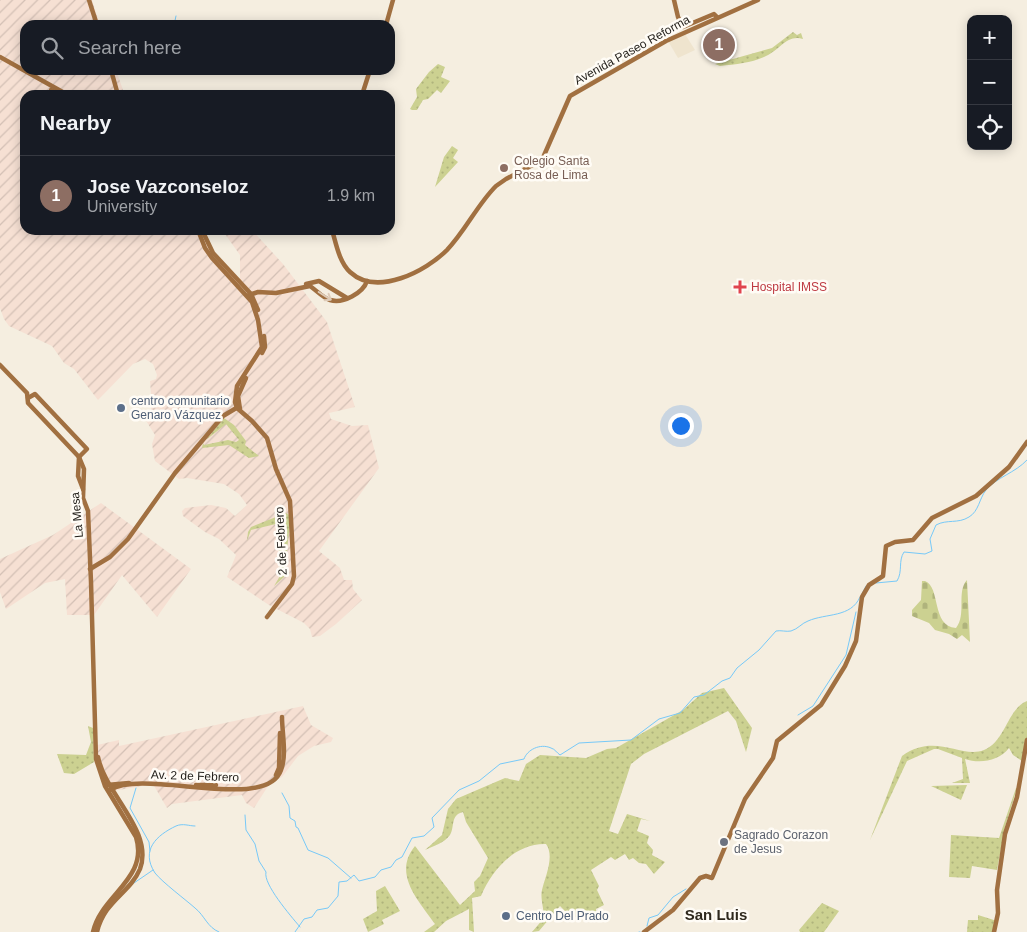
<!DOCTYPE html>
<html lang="en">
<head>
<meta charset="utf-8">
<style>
  :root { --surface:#171b24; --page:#242831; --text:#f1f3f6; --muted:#9ea1a6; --line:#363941; --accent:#cb9cc9 }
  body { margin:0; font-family:Arial,sans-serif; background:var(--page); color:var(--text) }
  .controls { position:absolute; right:15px; top:15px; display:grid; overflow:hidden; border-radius:10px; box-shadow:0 2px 12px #0003 }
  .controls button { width:45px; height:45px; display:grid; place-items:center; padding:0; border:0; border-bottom:1px solid var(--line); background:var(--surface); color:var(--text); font:25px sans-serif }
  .you { position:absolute; left:680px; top:425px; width:18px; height:18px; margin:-12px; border:4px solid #fff; border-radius:50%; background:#1a73e8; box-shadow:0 0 0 8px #1a73e833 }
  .badge { display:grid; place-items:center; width:32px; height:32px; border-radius:50%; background:var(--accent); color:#fff; font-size:16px; font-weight:700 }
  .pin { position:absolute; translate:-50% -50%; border:2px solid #fff; box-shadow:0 1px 5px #0006 }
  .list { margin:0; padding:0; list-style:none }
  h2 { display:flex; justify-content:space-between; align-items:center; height:65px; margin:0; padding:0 20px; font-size:21px }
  h2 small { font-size:16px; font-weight:400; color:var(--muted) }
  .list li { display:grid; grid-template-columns:32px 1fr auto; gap:15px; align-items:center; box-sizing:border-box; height:80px; padding:0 20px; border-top:1px solid var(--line) }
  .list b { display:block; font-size:19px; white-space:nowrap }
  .list p { margin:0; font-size:16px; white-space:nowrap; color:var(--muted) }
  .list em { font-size:16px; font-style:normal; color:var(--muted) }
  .icon { flex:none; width:28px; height:28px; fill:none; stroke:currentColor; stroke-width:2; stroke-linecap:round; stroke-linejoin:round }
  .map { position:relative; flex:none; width:1027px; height:932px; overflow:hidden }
  .search { position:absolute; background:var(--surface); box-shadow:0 2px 12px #0003; left:20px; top:20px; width:375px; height:55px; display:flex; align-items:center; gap:12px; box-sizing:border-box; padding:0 18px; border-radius:15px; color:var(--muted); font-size:19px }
  .panel { position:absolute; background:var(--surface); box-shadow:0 2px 12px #0003; left:20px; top:90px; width:375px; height:145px; border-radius:15px }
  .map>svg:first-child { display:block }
  .built { fill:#efe4ce }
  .industrial { fill:url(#industrial-furrows) }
  .grass { fill:url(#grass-dots) }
  .cemetery { fill:url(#cemetery-stones) }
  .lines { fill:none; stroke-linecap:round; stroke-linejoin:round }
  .stream { stroke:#77c9f8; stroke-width:1 }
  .major { stroke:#a17041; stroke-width:4.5 }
  .oneway { stroke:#decbb7 }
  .education-dot { fill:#8d6e63; stroke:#fffcf6; stroke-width:2 }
  .health-dot { fill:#e0444e; stroke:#fffcf6; stroke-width:2 }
  .service-dot { fill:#5c6f8a; stroke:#fffcf6; stroke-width:2 }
  .worship-dot { fill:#6b7280; stroke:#fffcf6; stroke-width:2 }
  .labels { text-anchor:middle; stroke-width:5; stroke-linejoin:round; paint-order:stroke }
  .street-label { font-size:12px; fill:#211e19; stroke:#fffcf6 }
  .education-label { font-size:12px; fill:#785e54; stroke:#fffcf6; text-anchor:start }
  .health-label { font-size:12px; fill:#be3a42; stroke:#fffcf6; text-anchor:start }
  .service-label { font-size:12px; fill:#4e5e75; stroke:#fffcf6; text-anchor:start }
  .worship-label { font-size:12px; fill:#5b616d; stroke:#fffcf6; text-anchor:start }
  .quarter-label { font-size:15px; font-weight:bold; fill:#2f291e; stroke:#fffcf6 }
</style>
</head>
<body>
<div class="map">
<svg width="1027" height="932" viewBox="0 0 1027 932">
  <defs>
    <pattern id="industrial-furrows" width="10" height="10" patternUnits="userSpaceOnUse" patternTransform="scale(1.25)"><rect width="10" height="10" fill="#f6e0d3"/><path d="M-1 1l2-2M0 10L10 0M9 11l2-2" fill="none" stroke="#d3c0b5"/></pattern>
    <pattern id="grass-dots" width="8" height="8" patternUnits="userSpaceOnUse" patternTransform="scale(1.25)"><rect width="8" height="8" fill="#ccd191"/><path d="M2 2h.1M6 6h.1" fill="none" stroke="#afb37c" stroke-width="1.8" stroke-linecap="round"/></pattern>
    <pattern id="cemetery-stones" width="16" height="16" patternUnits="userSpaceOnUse" patternTransform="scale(1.25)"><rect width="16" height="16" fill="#ccd191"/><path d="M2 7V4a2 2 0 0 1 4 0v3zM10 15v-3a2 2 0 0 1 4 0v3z" fill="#afb37c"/></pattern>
  </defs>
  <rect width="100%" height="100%" fill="#f5eee0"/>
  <!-- built -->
  <path class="built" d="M 685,34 L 695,50 L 678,58 L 668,41 Z"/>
  <!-- industrial -->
  <g class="industrial">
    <path d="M 0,0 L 92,0 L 100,25 L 25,25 L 25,70 L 116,70 L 123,90 L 131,90 L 140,95 L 25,95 L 25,230 L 209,230 L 211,233 L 205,236 L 209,245 L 240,282 L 240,255 L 222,230 L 252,230 L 283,264 L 327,322 L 355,407 L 329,413 L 331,419 L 352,426 L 368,425 L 379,468 L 319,551 L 340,568 L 344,580 L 352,580 L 353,589 L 362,600 L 336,624 L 320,636 L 312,637 L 310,629 L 304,623 L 269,605 L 227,577 L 236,555 L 219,539 L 205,532 L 183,516 L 182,511 L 185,508 L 211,505 L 226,508 L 235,516 L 247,505 L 239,494 L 224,484 L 187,478 L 179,479 L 155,461 L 152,444 L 155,435 L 145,419 L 152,407 L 150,381 L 156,379 L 157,375 L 153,364 L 145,359 L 133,364 L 98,400 L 74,369 L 64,363 L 52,346 L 9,326 L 4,319 L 0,308 Z"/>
    <path d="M 101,503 L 191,569 L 157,617 L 122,575 L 94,615 L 67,615 L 65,579 L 45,583 L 6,609 L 0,592 L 0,559 L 53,535 Z"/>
    <path d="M 303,706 L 311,725 L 333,738 L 331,742 L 314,746 L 298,756 L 282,777 L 270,783 L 254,808 L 246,803 L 242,795 L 172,804 L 167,808 L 153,784 L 113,791 L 99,758 L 97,745 L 119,740 L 119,746 Z"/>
  </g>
  <!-- grass -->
  <g class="grass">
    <path d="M 793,32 L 797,35 L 801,33 L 803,39 C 787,34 780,50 766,56 C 752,63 737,64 720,66 L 715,64 L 772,48 Z"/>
    <path d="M 438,64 L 445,67 L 441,77 L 450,81 L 441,93 L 437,90 L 428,99 L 423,100 L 417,110 L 412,110 L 410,109 L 417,97 L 416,89 L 429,72 Z"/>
    <path d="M 452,146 L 458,150 L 453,158 L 458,162 L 435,187 L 444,157 Z"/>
    <path d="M 224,418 L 234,425 L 246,441 L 245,445 L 259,456 L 249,458 L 229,445 L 202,448 L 203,443 L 204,445 L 228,440 L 236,442 L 239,440 L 226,424 L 206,440 Z"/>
    <path d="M 286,513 L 289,515 L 290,523 L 284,577 L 274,586 L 280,576 L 278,528 L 280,523 L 251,530 L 247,541 L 248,532 L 251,527 Z"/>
    <path d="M 724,688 L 752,728 L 746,752 L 736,721 L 728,711 L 644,754 L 631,764 L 609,831 L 618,834 L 627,814 L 650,821 L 641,819 L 637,831 L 649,836 L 647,843 L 653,850 L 652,855 L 665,862 L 654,874 L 646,864 L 639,863 L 633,858 L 629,860 L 625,854 L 615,860 L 611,857 L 591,870 L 599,886 L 597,890 L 604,905 L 596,909 L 597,918 L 571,917 L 560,906 L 539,931 L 532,932 L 544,918 C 544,910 540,897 542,890 C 545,877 555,856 546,844 C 515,843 492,870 481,896 L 472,898 L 474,932 L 469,930 L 469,909 L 446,921 L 434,932 L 424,932 L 435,924 C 419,901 392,874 415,846 L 460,905 L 475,891 L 474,882 L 480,876 L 488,858 L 466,822 L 463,812 C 450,815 455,827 450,835 C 444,843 434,846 425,850 L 442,835 L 448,809 L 456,799 L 505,778 L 519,781 L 526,764 L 540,755 L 586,758 L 607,749 L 616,748 L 683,710 L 702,693 Z"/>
    <path d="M 1027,701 L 1027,738 L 1022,761 L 1013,755 L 1009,748 C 999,761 980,764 965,759 L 970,783 L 952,783 L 963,779 L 962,758 L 938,749 L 934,749 L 907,761 L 870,840 L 902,756 C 935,732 961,759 984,750 C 1006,741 1007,709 1027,701 Z"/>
    <path d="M 88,726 L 93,728 L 94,762 L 74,774 L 64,773 L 57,754 L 86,755 L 91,742 Z"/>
    <path d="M 967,785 L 961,800 L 931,786 Z"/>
    <path d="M 1016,788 L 1017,788 L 1005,827 L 997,870 L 972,866 L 970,878 L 949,877 L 951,835 L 999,838 Z"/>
    <path d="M 385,886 L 400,911 L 382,920 L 384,924 L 368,932 L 363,919 L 377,911 L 376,891 Z"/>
    <path d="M 822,903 L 839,911 L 824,932 L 800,932 L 799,930 Z"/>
    <path d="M 978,915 L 997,921 L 995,932 L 967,932 L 968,920 L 978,920 Z"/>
  </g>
  <!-- cemetery -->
  <path class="cemetery" d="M 967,580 L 970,642 L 962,635 L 957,639 L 949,634 L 935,630 L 929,623 L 912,616 L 912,610 L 921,600 L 922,581 L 925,581 C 941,587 931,626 956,628 C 967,614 956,592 967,580 Z"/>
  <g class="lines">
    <!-- stream -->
    <g class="stream">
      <path d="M 174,25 L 176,16"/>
      <path d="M 876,583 L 897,581 C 903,571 898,561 904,552 L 925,554 L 932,551 L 930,539 L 936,525 C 947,519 958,524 969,517 C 979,511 979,499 986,490 C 997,477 1015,473 1027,460"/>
      <path d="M 862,594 L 866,586"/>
      <path d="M 798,715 L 813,706 L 846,655 L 856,612"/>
      <path d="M 136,788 L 130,808 L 149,842 L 150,851"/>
      <path d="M 282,793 L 289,806 L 290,818 L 295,821 L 296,827 L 298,828 L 308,850 L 328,858 L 351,878"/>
      <path d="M 245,815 L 246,830 L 255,844 L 259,861 L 266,872 C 263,884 290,915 300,927"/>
      <path d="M 195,826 C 189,826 183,823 176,826 C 157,835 140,850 155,873 C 162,882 186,900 195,908 C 205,916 207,927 219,932"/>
      <path d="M 134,883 L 153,870"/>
      <path d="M 647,926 L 649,918 L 658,915 L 673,897 L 686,889"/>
      <path d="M 295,932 L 304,919 L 312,917 L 317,910 L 328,908 L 338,896 L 339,882 L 347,881 L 354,875 L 359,881 L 375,877 L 381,870 L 391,867 L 396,860 L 402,857 L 412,838 L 424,836 L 434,827 L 432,818 L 459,790 L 479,781 L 500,764 L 524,759 C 527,750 540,743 551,748 C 555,749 557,753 560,755 L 579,743 L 631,740 L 659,719 L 680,713 L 694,697 L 704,695 L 722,681 L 730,678 L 737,668 L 759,650 L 776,631 C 781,630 786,632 791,631 C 798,629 802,623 808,621 C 826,613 851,618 860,597"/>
      <path d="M 639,932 L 640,932"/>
    </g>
    <!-- major -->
    <g class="major">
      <path d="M 89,0 L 97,25"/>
      <path d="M 674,0 L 678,17 L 683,27 L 714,14 L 717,17"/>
      <path d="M 386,25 L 393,0"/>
      <path d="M 0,57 L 68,95"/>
      <path d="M 111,70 L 118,95"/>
      <path d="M 51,90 L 60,95"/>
      <path d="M 362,95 L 370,70"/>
      <path d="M 198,230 L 205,248 L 212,258 L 252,302 L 258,320 L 262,347 L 237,386 L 235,402 L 237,408 L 252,421 L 267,438 L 276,469 L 290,501 L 294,576 L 292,584 L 267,617"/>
      <path d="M 202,230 L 213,253 L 251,294 L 258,310"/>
      <path d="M 332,230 C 336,243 339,262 350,272 C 377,297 426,271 447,250 C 466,230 477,205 496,186 L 506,179 L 542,160 L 570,96 L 666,41 L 758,0"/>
      <path d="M 306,284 L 319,281 L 347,298"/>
      <path d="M 249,295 L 258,292 L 276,293 L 310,286 C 316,290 323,298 330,300 C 343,304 363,293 367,281"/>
      <path d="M 262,353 L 265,347 L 264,336"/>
      <path d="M 0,365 L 27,393 L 28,403 L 79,457 L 84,469 L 83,498 L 88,511 L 91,582 L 96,759 L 105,786 L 136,837 C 149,879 101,895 93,932"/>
      <path d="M 28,398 L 35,394 L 87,449 L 79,457"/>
      <path d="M 240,409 L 238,396 L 246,378"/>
      <path d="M 79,457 L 78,476 L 83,489"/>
      <path d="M 90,569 L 110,557 L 128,539 L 175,473 L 223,416 L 238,407"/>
      <path d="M 276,775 L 279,768 L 280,733"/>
      <path d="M 107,785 L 129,783"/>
      <path d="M 196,785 L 216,785"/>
      <path d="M 110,790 C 144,768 266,813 281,770 C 287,755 282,733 282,717"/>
      <path d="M 97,932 C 104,901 130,893 140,869 C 154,831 105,794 98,757"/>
      <path d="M 644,932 L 673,910 L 700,878 L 706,876 L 712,878 L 745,799 L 773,758 L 777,741 L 821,705 L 845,666 L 856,641 L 862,597 L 869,585 L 883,576 L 886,546 L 895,542 L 913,540 L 932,518 L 976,496 L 1009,467 L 1027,442"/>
      <path d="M 994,932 L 998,913 L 997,890 L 1005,834 L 1017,797 L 1027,740"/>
    </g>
  </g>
  <!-- one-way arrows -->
  <defs><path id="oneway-shaft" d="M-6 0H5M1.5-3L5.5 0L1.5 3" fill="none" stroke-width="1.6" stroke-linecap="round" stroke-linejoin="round" transform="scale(1.25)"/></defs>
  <use class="oneway" href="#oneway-shaft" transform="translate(325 296) rotate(32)"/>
  <!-- markers -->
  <circle class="education-dot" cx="504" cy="168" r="5"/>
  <path class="health-dot" d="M737.5 279.5h5v5h5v5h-5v5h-5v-5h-5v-5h5z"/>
  <g class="service-dot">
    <circle cx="121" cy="408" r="5"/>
    <circle cx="506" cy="916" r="5"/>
  </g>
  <circle class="worship-dot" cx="724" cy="842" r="5"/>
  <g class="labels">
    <!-- street labels -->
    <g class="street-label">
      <text transform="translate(632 50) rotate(-29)" y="4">Avenida Paseo Reforma</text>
      <text transform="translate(77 515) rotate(-95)" y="4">La Mesa</text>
      <text transform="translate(281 541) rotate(-93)" y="4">2 de Febrero</text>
      <text transform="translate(195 776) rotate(2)" y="4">Av. 2 de Febrero</text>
    </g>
    <!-- education labels -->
    <g class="education-label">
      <text x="514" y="165">Colegio Santa<tspan x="514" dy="14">Rosa de Lima</tspan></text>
    </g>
    <!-- health labels -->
    <g class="health-label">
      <text x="751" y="291">Hospital IMSS</text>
    </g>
    <!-- service labels -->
    <g class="service-label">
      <text x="131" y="405">centro comunitario<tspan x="131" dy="14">Genaro Vázquez</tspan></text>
      <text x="516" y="920">Centro Del Prado</text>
    </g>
    <!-- worship labels -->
    <g class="worship-label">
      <text x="734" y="839">Sagrado Corazon<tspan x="734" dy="14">de Jesus</tspan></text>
    </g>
    <!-- quarter labels -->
    <g class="quarter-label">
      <text x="716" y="920">San Luis</text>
    </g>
  </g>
</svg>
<div class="controls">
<button>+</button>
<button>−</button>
<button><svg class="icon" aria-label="locate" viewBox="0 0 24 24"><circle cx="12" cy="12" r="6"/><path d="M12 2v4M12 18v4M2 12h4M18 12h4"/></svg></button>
</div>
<div class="you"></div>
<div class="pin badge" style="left:719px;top:45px;background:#8d6e63">1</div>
<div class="search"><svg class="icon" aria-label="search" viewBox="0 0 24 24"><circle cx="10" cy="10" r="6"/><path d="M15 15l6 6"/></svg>Search here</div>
<section class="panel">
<h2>Nearby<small></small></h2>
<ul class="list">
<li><span class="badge" style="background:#8d6e63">1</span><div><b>Jose Vazconseloz</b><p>University</p></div><em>1.9 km</em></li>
</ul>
</section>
</div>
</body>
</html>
